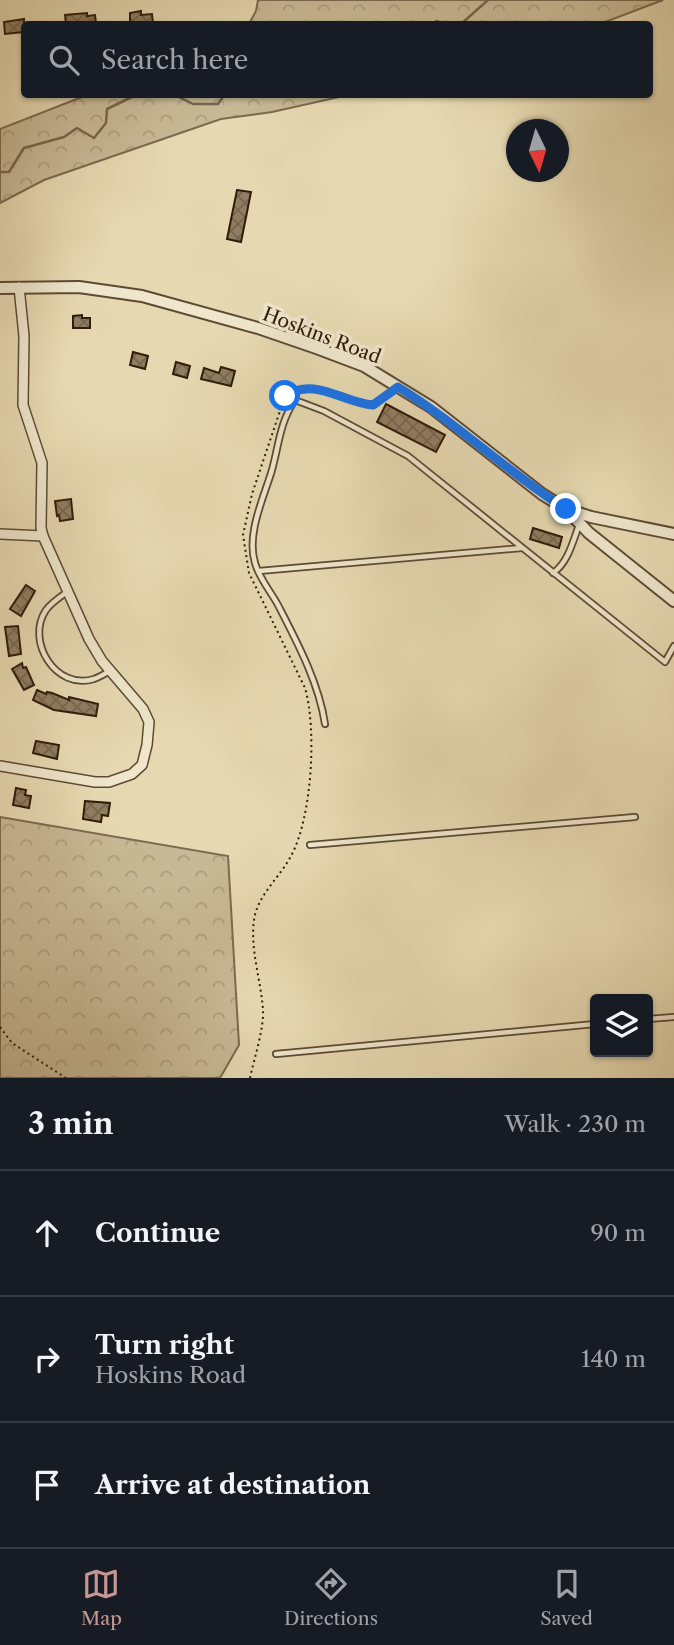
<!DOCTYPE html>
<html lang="en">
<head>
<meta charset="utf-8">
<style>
  :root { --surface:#171b24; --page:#20242c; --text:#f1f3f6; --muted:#9ea1a6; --line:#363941; --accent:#c59692 }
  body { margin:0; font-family:"Libre Caslon Text",serif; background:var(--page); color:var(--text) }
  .controls { position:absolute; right:21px; bottom:21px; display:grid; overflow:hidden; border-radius:7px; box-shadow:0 2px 5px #0004 }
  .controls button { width:63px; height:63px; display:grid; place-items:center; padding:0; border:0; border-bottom:2px solid var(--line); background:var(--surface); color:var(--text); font:35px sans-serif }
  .compass { position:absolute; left:506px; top:119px; width:63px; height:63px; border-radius:50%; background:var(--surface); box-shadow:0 2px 5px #0004; rotate:175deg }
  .stop { position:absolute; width:21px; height:21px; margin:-16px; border:5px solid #1a73e8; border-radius:50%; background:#fff }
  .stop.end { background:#1a73e8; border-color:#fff; box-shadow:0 2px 7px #0008 }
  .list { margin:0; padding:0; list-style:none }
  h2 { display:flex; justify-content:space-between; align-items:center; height:91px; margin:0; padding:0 28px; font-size:30px }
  h2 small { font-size:23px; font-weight:400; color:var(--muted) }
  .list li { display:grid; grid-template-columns:46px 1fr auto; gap:21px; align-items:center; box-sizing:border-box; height:126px; padding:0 28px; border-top:2px solid var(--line) }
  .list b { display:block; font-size:26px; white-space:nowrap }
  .list p { margin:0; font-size:23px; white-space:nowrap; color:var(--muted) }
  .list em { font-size:23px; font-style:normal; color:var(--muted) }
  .icon { flex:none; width:38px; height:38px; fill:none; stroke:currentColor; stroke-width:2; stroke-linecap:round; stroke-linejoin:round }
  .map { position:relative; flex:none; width:674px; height:1078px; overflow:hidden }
  .search { position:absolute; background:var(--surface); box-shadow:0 2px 5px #0004; left:21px; right:21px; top:21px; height:77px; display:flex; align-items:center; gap:18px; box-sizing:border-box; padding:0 24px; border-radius:7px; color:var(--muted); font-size:26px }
  .sheet { height:469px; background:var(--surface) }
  nav { display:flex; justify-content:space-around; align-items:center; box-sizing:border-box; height:98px; border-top:2px solid var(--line); background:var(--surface); font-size:19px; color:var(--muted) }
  nav a { display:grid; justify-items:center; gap:4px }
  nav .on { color:var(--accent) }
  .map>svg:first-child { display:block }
  .forest { fill:url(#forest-crowns); stroke:#7c6a50; stroke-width:2 }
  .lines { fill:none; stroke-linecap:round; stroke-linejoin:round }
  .stream { stroke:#78664c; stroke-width:2.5 }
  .building { fill:url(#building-cross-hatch); stroke:#311b0a; stroke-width:2 }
  .service-casing { stroke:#5e4a34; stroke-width:8 }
  .minor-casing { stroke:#5e4a34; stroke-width:12 }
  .tertiary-casing { stroke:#5e4a34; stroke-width:14 }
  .path { stroke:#311b0a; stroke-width:2; stroke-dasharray:2 3.5; stroke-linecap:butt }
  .service { stroke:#efe6cc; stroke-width:4.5 }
  .minor { stroke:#efe6cc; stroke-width:9 }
  .tertiary { stroke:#efe6cc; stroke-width:10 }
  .route { stroke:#1a73e8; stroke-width:9 }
  .labels { text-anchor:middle; stroke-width:7; stroke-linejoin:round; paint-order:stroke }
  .street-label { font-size:19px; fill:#311b0a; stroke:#efe6cc }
</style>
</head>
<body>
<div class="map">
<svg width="674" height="1078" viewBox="0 0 674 1078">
  <defs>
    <pattern id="forest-crowns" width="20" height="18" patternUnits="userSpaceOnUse" patternTransform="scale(1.75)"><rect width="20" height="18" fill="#c7b995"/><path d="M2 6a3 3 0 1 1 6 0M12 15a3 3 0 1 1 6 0" fill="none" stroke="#ab9e7f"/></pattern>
    <pattern id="building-cross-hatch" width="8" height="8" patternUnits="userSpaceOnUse" patternTransform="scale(1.75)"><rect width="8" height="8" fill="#8f7e61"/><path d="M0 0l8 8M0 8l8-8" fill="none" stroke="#75664e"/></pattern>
  </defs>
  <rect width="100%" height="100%" fill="#e6d9b1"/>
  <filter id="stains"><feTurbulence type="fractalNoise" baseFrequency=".00286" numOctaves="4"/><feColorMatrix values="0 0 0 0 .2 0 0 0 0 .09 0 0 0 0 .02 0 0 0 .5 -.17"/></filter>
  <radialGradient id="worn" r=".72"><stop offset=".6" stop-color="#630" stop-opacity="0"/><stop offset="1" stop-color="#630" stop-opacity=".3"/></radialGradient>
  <!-- forest -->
  <g class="forest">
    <path d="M 258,0 L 663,0 L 600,24 L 249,24 L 256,11 Z"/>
    <path d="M 87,95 L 87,94 L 348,95 L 272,112 L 221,119 L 44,180 L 0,203 L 0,129 Z"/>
    <path d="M 0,817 L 228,856 L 239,1045 L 220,1078 L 0,1078 Z"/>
  </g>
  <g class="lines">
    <!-- stream -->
    <g class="stream">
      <path d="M 435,24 L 436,21 L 446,24"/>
      <path d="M 461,24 L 488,0"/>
      <path d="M 160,94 L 179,97 L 193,104 L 218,104 L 225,94"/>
      <path d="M 0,172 L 9,172 L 24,148 L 64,137 L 77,128 L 94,138 L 106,123 L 107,109 L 138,94"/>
    </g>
  </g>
  <!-- building -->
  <g class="building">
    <path d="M 141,11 L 141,15 L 152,14 L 153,24 L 130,24 L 130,13 Z"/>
    <path d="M 87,13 L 87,16 L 95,15 L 96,24 L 66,24 L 65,15 Z"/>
    <path d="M 24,19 L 24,32 L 5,34 L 4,22 Z"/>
    <path d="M 237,190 L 251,192 L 241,242 L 227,239 Z"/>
    <path d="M 82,315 L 82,318 L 90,318 L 90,328 L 73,328 L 73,316 Z"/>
    <path d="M 133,352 L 148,356 L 145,369 L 130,365 Z"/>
    <path d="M 176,362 L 190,366 L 187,378 L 173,374 Z"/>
    <path d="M 221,367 L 235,371 L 231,386 L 201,379 L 204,368 L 219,373 Z"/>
    <path d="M 386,404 L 445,435 L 436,452 L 377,422 Z"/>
    <path d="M 71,499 L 73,519 L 60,521 L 59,515 L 57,516 L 55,501 Z"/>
    <path d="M 533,528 L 562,537 L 559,548 L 530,539 Z"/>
    <path d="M 26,585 L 35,591 L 21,616 L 10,609 Z"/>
    <path d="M 18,626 L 21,654 L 9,656 L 5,627 Z"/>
    <path d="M 22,663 L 23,668 L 26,667 L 34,685 L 24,690 L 12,669 Z"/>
    <path d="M 37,690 L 46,694 L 47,692 L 52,693 L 69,700 L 69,697 L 98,704 L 96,716 L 54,710 L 33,700 Z"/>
    <path d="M 36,741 L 59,745 L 57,759 L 33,753 Z"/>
    <path d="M 16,788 L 26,790 L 25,795 L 31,796 L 29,808 L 13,805 Z"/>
    <path d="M 85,801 L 110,803 L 108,816 L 102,815 L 101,822 L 83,819 Z"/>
  </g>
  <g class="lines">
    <!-- service casing -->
    <g class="service-casing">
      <g id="service">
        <path d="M 259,571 L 522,548"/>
        <path d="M 553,573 C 568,563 573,541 579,525"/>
        <path d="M 67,592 C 60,597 51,603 46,610 C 25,641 56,691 94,679 C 99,677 105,674 109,671"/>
        <path d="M 325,724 C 319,683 297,642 278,605 C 271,592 259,578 255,563 C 246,534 264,497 272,470 C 279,444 280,422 295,400 L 324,411 L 408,456 L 665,662 L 674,646"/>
        <path d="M 310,845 L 635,817"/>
        <path d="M 648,1019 L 674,1017"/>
        <path d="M 276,1054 L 595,1024"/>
      </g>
    </g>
    <!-- minor casing -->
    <g class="minor-casing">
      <g id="minor">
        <path d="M 0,534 L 43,536 L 41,528 L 42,463 L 23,405 L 24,336 L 19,287"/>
        <path d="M 0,766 L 95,782 L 109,782 L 132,774 L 142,765 L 147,745 L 149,722 L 143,709 L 102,661 L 89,639 L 43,536"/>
      </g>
    </g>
    <!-- tertiary casing -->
    <g class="tertiary-casing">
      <g id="tertiary">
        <path d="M 0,288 L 79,287 L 142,296 L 258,328 L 319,349 L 364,366 L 431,407 L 542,494 L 566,509 L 591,517 L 674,534"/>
        <path d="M 568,511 L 589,533 L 674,601"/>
      </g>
    </g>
    <!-- path -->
    <g class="path">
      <path d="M 0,1027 L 12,1043 L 66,1078"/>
      <path d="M 250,1078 C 254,1059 264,1029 263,1010 C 261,980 250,950 254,920 C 257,896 280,877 291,856 C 312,818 317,729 305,688 L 249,573 L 243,535 L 252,494 L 285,396 C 315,376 342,403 373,405 L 389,394"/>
    </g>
    <!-- service -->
    <use href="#service" class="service"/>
    <!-- minor -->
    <use href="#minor" class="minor"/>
    <!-- tertiary -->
    <use href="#tertiary" class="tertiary"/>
  </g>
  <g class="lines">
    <!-- route -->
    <path class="route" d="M 285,396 C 315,376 343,403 373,405 L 398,387 C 457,423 507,472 566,509"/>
  </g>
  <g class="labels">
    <!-- street labels -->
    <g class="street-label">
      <text transform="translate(322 335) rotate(21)" y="7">Hoskins Road</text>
    </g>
  </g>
  <rect width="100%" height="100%" filter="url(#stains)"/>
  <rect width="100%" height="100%" fill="url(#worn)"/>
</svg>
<div class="controls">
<button><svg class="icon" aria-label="layers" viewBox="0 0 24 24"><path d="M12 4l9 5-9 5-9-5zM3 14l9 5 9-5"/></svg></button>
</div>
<svg class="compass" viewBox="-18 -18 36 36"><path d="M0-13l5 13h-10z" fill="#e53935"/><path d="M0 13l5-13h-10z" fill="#9ea1a6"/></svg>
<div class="stop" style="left:285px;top:396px"></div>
<div class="stop end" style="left:566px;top:509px"></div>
<div class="search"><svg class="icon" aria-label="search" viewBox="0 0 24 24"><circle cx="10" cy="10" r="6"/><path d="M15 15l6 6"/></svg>Search here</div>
</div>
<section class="sheet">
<h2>3 min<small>Walk · 230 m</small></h2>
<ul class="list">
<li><svg class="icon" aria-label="ahead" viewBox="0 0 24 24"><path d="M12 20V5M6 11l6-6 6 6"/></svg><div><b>Continue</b></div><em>90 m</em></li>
<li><svg class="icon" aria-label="right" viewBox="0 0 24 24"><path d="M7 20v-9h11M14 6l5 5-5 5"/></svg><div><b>Turn right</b><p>Hoskins Road</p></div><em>140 m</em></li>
<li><svg class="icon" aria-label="arrive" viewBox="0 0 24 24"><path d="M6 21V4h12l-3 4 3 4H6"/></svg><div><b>Arrive at destination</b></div></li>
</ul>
</section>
<nav>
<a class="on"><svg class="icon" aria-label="map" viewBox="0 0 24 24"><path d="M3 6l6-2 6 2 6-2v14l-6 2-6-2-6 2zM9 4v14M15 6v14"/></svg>Map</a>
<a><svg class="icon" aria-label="directions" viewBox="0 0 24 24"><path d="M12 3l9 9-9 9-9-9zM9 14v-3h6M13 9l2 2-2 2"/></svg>Directions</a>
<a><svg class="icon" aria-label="saved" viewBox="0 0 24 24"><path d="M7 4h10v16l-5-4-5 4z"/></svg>Saved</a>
</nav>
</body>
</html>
